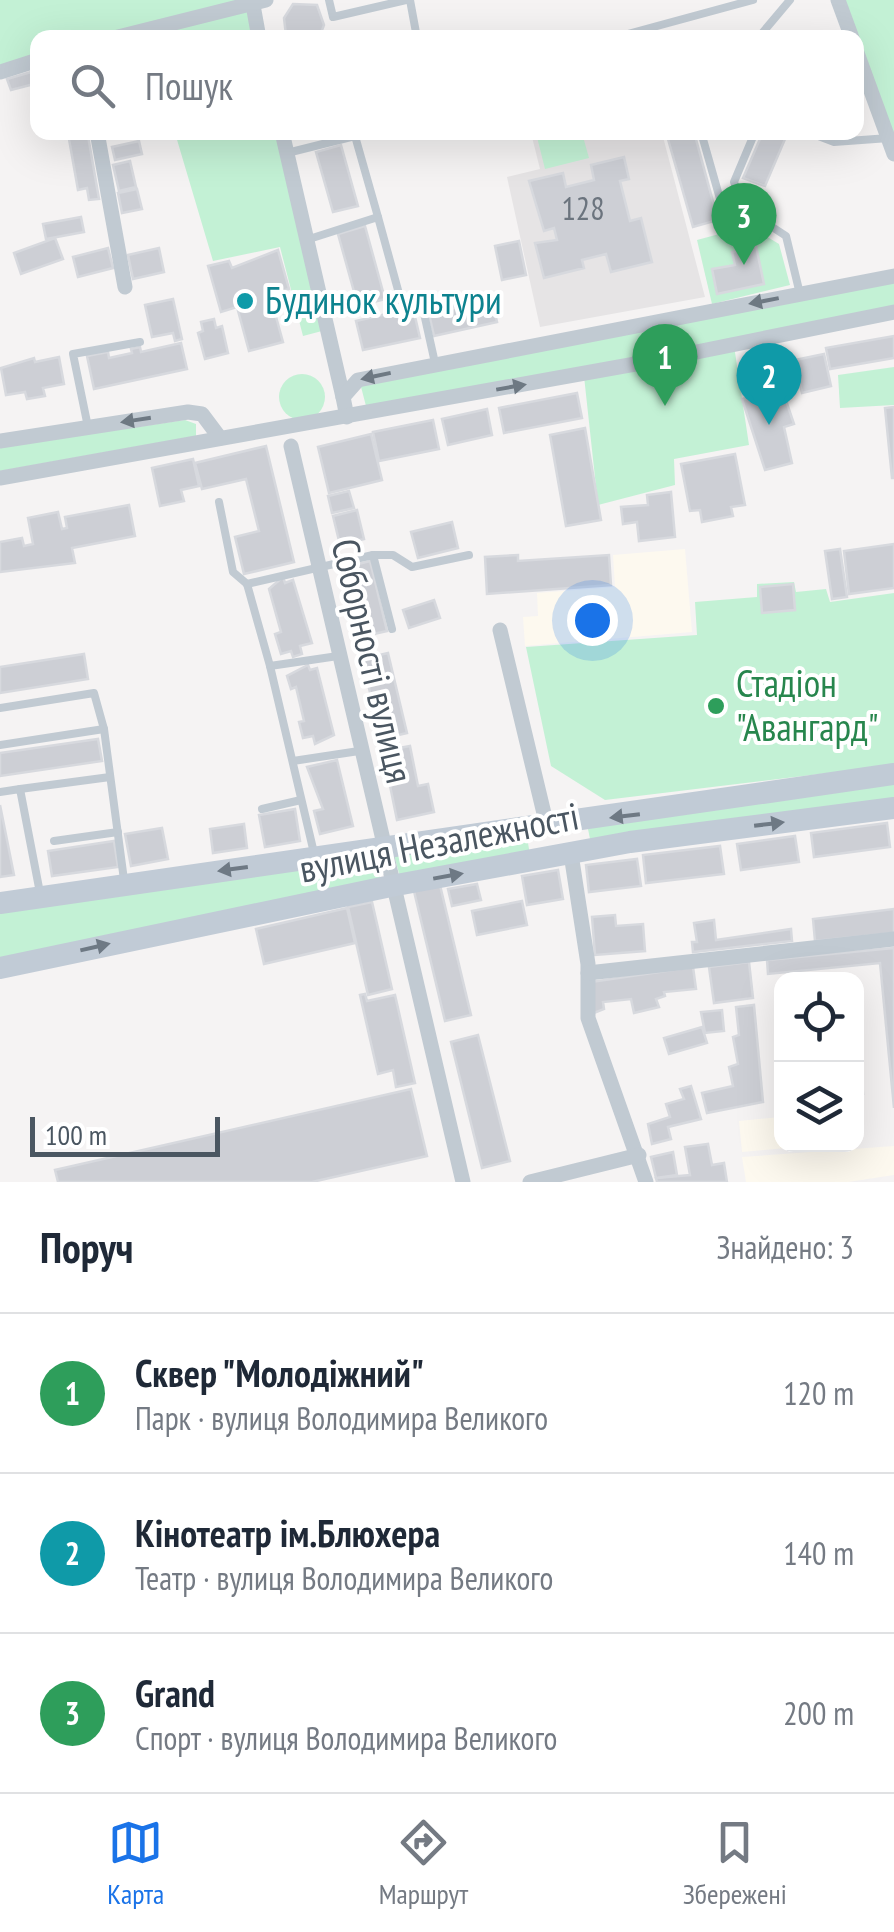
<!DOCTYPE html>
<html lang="uk">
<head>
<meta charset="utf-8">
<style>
  :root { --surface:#fff; --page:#f2f2f3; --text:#1f2937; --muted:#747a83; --line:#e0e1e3; --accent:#1a73e8 }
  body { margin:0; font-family:"PT Sans Narrow",sans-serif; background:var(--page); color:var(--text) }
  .controls { position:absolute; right:30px; bottom:30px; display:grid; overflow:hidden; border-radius:20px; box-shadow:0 10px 40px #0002 }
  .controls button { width:90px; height:90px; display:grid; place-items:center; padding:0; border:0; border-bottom:2px solid var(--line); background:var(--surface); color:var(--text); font:50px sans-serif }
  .scale { position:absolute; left:30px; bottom:25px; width:190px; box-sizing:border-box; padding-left:10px; border:5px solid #4a5661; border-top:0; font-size:28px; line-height:35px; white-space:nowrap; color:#4a5661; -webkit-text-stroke:8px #fff; paint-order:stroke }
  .you { position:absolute; left:592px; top:620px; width:35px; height:35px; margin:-25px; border:8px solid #fff; border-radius:50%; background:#1a73e8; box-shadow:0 0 0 15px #1a73e833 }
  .badge { display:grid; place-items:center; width:65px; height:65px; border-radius:50%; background:var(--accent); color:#fff; font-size:32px; font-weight:700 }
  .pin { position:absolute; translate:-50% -82px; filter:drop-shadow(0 2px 5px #0008) }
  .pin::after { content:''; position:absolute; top:52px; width:35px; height:30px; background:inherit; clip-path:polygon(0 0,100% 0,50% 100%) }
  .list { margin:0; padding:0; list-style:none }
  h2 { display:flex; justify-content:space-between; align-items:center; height:130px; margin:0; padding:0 40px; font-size:42px }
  h2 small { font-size:32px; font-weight:400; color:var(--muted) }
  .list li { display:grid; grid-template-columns:65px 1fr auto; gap:30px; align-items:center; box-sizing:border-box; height:160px; padding:0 40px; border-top:2px solid var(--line) }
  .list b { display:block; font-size:38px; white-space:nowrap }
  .list p { margin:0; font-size:32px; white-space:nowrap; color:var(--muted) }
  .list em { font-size:32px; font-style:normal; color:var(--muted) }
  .icon { flex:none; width:55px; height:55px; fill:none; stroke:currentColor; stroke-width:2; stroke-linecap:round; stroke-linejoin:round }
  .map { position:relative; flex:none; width:894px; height:1182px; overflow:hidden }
  .search { position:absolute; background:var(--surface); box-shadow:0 10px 40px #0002; left:30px; right:30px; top:30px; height:110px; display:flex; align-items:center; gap:25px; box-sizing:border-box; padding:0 35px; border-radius:20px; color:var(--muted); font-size:38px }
  .sheet { height:610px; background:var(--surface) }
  nav { display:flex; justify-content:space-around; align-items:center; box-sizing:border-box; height:140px; border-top:2px solid var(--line); background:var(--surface); font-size:28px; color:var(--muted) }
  nav a { display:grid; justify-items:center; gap:5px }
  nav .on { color:var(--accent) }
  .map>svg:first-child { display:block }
  .commercial { fill:#fdf9ef }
  .education { fill:#e6e4e5 }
  .green { fill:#c3f1d5 }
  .building { fill:#cdcfd5; stroke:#d7d9de; stroke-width:2.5 }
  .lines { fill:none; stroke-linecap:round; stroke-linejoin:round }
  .lane { stroke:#c1cad2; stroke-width:8 }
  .street { stroke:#c1cad2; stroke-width:15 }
  .secondary { stroke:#c1cbd6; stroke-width:22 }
  .oneway { fill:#6e7983 }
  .oneway2 { fill:#6e7984 }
  .culture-dot { fill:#0f9aa8; stroke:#fff; stroke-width:4 }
  .leisure-dot { fill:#2e9e5b; stroke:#fff; stroke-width:4 }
  .labels { text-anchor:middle; stroke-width:8; stroke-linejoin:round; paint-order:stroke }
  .number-label { font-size:32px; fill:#6b747e }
  .culture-label { font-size:38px; fill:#0d838f; stroke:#fff; text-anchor:start }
  .street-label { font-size:38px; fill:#4a5661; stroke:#fff }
  .leisure-label { font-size:38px; fill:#27864d; stroke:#fff; text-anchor:start }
</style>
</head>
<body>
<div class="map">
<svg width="894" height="1182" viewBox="0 0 894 1182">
  <rect width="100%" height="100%" fill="#f5f3f3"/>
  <!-- commercial -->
  <g class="commercial">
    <path d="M 685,549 L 692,632 L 525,646 L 523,617 L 538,616 L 537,593 L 615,587 L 613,555 Z"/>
    <path d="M 781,1117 L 782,1144 L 817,1145 L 742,1152 L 739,1121 Z"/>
    <path d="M 894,1146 L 894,1175 L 848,1182 L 746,1182 L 742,1157 Z"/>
  </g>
  <!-- education -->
  <path class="education" d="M 531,133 L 662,133 L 705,297 L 540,327 L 507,177 L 540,169 Z"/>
  <!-- green -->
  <g class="green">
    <path d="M 0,0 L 246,0 L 254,37 L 147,37 L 143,26 L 100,37 L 38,38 L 37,55 L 0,66 Z"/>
    <path d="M 841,0 L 894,0 L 894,149 Z"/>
    <path d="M 175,133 L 276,133 L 322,331 L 303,336 L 280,247 L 213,261 Z"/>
    <path d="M 536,133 L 582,133 L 589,158 L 545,169 Z"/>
    <path d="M 749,226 L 779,244 L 790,285 L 712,304 L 697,240 Z"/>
    <path d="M 894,282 L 894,309 L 733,339 L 749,445 L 674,459 L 675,485 L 598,505 L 583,367 L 366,406 L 360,383 Z"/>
    <path d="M 894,367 L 894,405 L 840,408 L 838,375 Z"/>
    <circle cx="302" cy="397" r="23"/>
    <path d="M 185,420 L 196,424 L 196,436 L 0,471 L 0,447 Z"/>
    <path d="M 794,582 L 796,592 L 826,589 L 830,602 L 894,593 L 894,765 L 605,800 L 551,766 L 526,647 L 697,635 L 695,602 L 757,597 L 757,584 Z"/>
    <path d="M 894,779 L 894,803 L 591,844 L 587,824 Z"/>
    <path d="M 527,837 L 530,855 L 400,877 L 394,855 Z"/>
    <path d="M 375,856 L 381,881 L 0,964 L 0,908 Z"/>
  </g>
  <!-- building -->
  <g class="building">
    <path d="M 293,4 L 317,5 L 324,25 L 319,38 L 286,35 L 284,18 Z"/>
    <path d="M 38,70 L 38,83 L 11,90 L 7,79 Z"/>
    <path d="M 666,132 L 694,132 L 718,220 L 693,227 Z"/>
    <path d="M 763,132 L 788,132 L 765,186 L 743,178 Z"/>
    <path d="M 88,136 L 99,199 L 89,200 L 87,188 L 78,190 L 69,139 Z"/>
    <path d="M 139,141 L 142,154 L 115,160 L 112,147 Z"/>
    <path d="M 341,145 L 358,206 L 333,212 L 316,152 Z"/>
    <path d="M 624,157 L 629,179 L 620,181 L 630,221 L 641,218 L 652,262 L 611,272 L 606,254 L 582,260 L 584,268 L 544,278 L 535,243 L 557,240 L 554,228 L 544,231 L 529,181 L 563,173 L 566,187 L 594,180 L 591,165 Z"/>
    <path d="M 130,161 L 136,187 L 119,191 L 113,165 Z"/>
    <path d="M 137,189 L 142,209 L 122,213 L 118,193 Z"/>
    <path d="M 81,217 L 84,232 L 46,239 L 43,224 Z"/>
    <path d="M 365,226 L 385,299 L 358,306 L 338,234 Z"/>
    <path d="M 55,238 L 63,259 L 21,274 L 14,253 Z"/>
    <path d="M 519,241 L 526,275 L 502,280 L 495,246 Z"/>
    <path d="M 756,246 L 764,284 L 717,294 L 712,269 L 735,265 L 732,252 Z"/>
    <path d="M 108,248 L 113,268 L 78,277 L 73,257 Z"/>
    <path d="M 159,248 L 164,272 L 133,279 L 128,255 Z"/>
    <path d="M 278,250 L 289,289 L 270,295 L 283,342 L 249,351 L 237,307 L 221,312 L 208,266 L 229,261 L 232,268 Z"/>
    <path d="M 173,299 L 182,339 L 175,341 L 173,333 L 152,337 L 145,305 Z"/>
    <path d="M 492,299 L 497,322 L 434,336 L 429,314 Z"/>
    <path d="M 413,308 L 420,338 L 363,350 L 356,321 Z"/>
    <path d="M 214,319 L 216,328 L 222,326 L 228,353 L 205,359 L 198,333 L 203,331 L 201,322 Z"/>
    <path d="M 894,336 L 894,358 L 830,369 L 826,348 Z"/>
    <path d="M 181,343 L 187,369 L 94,389 L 87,356 L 108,352 L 109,358 L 132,353 L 131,349 L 140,347 L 141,352 Z"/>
    <path d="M 824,354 L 831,386 L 802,393 L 795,360 Z"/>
    <path d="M 59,357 L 64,384 L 43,388 L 45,396 L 27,399 L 25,392 L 6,395 L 1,368 L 34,358 L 35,362 Z"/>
    <path d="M 779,380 L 794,424 L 784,427 L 792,463 L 765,470 L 742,399 L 748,398 L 746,388 Z"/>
    <path d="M 577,393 L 582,418 L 504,433 L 499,408 Z"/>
    <path d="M 894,407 L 894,478 L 892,478 L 885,408 Z"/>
    <path d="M 487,409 L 492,435 L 448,445 L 442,419 Z"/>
    <path d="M 433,420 L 439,449 L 379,461 L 373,432 Z"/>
    <path d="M 585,428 L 601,520 L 566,526 L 550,435 Z"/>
    <path d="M 371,434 L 382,480 L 329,493 L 318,447 Z"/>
    <path d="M 266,446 L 294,562 L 244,574 L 235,537 L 259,531 L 246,479 L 202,489 L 195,463 Z"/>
    <path d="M 735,454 L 745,505 L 731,507 L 733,516 L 702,522 L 700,510 L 690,511 L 681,464 Z"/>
    <path d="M 193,459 L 199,486 L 181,490 L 184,501 L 160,506 L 152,468 Z"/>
    <path d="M 349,491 L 354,508 L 332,513 L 328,496 Z"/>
    <path d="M 671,492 L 675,537 L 639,541 L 637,522 L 623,524 L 621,507 L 648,505 L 647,495 Z"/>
    <path d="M 129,505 L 135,536 L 72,548 L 75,563 L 0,572 L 0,542 L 22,538 L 24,546 L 33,544 L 28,518 L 58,512 L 62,529 L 67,528 L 65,517 Z"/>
    <path d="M 357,510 L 364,539 L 340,545 L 333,516 Z"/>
    <path d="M 452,522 L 458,548 L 418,558 L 411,532 Z"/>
    <path d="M 894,544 L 894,588 L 849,594 L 844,551 Z"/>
    <path d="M 840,549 L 847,597 L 832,599 L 825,551 Z"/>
    <path d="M 518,555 L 518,561 L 609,555 L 611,585 L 487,594 L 485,557 Z"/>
    <path d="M 370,561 L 387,631 L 356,638 L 339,569 Z"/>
    <path d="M 283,577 L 285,583 L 293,580 L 312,643 L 300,646 L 302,654 L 293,657 L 291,651 L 281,654 L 275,634 L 281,632 L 269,589 Z"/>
    <path d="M 793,584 L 795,610 L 762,613 L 760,587 Z"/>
    <path d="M 434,600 L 440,618 L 409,628 L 403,610 Z"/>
    <path d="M 388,653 L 407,733 L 381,739 L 362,659 Z"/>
    <path d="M 84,654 L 88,679 L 0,693 L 0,667 Z"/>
    <path d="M 308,665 L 310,670 L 317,668 L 334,735 L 315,744 L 313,736 L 303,738 L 299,722 L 304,721 L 296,687 L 291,689 L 287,676 Z"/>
    <path d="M 98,739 L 102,761 L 0,776 L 0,753 Z"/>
    <path d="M 410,746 L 418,786 L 428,784 L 434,812 L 397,820 L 383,751 Z"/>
    <path d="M 337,760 L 353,826 L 320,834 L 314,811 L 323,809 L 307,767 Z"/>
    <path d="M 0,805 L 14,875 L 0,877 Z"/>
    <path d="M 295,809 L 300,841 L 265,847 L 259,815 Z"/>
    <path d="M 887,823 L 890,847 L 814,857 L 811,833 Z"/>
    <path d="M 244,824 L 247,848 L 213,853 L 210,829 Z"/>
    <path d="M 162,828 L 168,859 L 131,866 L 125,834 Z"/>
    <path d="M 795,836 L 799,862 L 741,870 L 737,844 Z"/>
    <path d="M 114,841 L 118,867 L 52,876 L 48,851 Z"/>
    <path d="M 720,846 L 724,874 L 646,883 L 643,855 Z"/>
    <path d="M 637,859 L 641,886 L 589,892 L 586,865 Z"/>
    <path d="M 558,870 L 563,899 L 527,905 L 522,876 Z"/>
    <path d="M 439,881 L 471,1015 L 445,1021 L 413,887 Z"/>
    <path d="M 477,884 L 481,900 L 452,906 L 448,889 Z"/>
    <path d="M 522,901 L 527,925 L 477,935 L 472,911 Z"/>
    <path d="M 372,902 L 392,989 L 368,995 L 348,907 Z"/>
    <path d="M 347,908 L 355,943 L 264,964 L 256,929 Z"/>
    <path d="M 894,909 L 894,933 L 815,941 L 813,919 Z"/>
    <path d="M 615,915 L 616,926 L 643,924 L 645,951 L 595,955 L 592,917 Z"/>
    <path d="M 714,920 L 716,940 L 791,929 L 792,941 L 693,952 L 692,942 L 697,942 L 694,923 Z"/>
    <path d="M 894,948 L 894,1108 L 880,963 L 768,974 L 767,960 Z"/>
    <path d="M 749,962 L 753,998 L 714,1003 L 709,967 Z"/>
    <path d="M 693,967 L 696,989 L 664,992 L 665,996 L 656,999 L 659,1007 L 634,1013 L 631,999 L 603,1002 L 604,1009 L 594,1013 L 591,982 Z"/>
    <path d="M 365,994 L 367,1001 L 395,995 L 415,1083 L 396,1087 L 393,1070 L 378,1074 L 360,995 Z"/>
    <path d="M 856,995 L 863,1094 L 856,1095 Z"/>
    <path d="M 754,1005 L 763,1102 L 707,1113 L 702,1093 L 733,1086 L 729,1067 L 738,1064 L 733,1037 L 739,1035 L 736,1007 Z"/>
    <path d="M 722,1010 L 724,1031 L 705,1033 L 701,1012 Z"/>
    <path d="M 702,1027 L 707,1043 L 669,1054 L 664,1038 Z"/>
    <path d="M 478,1035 L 510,1161 L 482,1168 L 451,1042 Z"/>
    <path d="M 691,1086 L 701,1119 L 668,1127 L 671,1139 L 652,1144 L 648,1124 L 670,1117 L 666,1104 L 684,1099 L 680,1089 Z"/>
    <path d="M 411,1089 L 427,1156 L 312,1182 L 58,1182 L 55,1170 Z"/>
    <path d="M 708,1144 L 712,1165 L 724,1163 L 727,1182 L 657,1182 L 656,1178 L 690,1175 L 685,1147 Z"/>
    <path d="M 673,1152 L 677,1175 L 656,1178 L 651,1157 Z"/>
  </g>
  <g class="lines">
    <!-- lane -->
    <g class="lane">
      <path d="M 329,0 L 333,17 L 406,0"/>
      <path d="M 410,0 L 417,38"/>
      <path d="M 613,38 L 753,0"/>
      <path d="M 758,38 L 790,0"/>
      <path d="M 701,132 L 724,213 L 733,220 L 760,219 L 786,236 L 800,294"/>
      <path d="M 755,132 L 734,182 L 739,196 L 760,219"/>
      <path d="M 808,132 L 834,142 L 889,138"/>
      <path d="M 287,153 L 355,136 L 378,217"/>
      <path d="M 306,240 L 378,217 L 401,301 L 423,309"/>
      <path d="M 435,363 L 423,309 L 489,297"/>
      <path d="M 88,427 L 73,354 L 140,342"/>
      <path d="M 219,502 L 233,572 L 247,584 L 270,666 L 314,853"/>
      <path d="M 373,555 L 393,555 L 412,567 L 469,555"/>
      <path d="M 247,584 L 373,555 L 392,629"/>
      <path d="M 270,666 L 338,656"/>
      <path d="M 0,708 L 94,693 L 104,729 L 124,880"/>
      <path d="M 0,745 L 104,729"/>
      <path d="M 293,761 L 359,751"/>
      <path d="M 20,789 L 110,777"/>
      <path d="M 0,792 L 20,789 L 40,893"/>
      <path d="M 262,809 L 301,800"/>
      <path d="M 54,841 L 118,832"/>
    </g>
    <!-- street -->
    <g class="street">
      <path d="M 838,0 L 852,38"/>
      <path d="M 253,5 L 259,38"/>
      <path d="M 114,38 L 266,0"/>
      <path d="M 856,50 L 894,154"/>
      <path d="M 0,72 L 38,60"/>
      <path d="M 97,132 L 125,287"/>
      <path d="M 282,132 L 343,397"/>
      <path d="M 347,417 L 343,397 L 358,380 L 894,276"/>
      <path d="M 0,441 L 188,412 L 202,414 L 220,438"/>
      <path d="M 291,446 L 463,1182"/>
      <path d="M 0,478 L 652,361 L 894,312"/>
      <path d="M 500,630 L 547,826"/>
      <path d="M 571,854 L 588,964 L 588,1018 L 646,1182"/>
      <path d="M 588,973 L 894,939"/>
      <path d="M 530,1182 L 639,1155"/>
    </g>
    <!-- secondary -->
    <g class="secondary">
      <path d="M 0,903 L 894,774"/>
      <path d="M 0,968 L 391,886 L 630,842 L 894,808"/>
    </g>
  </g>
  <!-- one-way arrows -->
  <defs><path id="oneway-solid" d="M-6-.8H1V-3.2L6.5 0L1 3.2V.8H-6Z" transform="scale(2.5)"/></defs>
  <g class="oneway">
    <use href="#oneway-solid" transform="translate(764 301) rotate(169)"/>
    <use href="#oneway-solid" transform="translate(376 376) rotate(168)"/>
    <use href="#oneway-solid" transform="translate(511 387) rotate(-10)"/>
    <use href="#oneway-solid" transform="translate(136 420) rotate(171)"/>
  </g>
  <g class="oneway2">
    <use href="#oneway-solid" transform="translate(625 816) rotate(173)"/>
    <use href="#oneway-solid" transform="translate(769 824) rotate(-7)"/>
    <use href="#oneway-solid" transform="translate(233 869) rotate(172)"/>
    <use href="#oneway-solid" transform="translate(448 876) rotate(-10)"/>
    <use href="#oneway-solid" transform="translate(95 947) rotate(-13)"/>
  </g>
  <!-- markers -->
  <circle class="culture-dot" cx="245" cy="301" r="10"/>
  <circle class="leisure-dot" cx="716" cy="706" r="10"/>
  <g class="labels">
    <!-- number labels -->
    <g class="number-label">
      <text x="583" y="220">128</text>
    </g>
    <!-- culture labels -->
    <g class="culture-label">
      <text x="265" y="314">Будинок культури</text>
    </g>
    <!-- street labels -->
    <g class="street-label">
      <text transform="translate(372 661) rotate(77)" y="13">Соборності вулиця</text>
      <text transform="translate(439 843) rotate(-11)" y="13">вулиця Незалежності</text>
    </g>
    <!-- leisure labels -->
    <g class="leisure-label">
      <text x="736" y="697">Стадіон<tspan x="736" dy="44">"Авангард"</tspan></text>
    </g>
  </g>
</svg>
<div class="controls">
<button><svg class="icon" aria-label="locate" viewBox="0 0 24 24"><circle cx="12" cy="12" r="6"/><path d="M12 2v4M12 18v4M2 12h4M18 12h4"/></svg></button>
<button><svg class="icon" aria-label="layers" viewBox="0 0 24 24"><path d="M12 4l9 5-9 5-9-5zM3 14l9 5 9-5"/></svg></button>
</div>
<div class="scale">100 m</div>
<div class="you"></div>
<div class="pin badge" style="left:665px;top:406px;background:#2e9e5b">1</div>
<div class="pin badge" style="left:769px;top:425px;background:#0f9aa8">2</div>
<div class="pin badge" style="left:744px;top:265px;background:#2e9e5b">3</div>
<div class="search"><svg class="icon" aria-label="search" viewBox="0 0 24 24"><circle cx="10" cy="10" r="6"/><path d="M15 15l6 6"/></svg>Пошук</div>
</div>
<section class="sheet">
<h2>Поруч<small>Знайдено: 3</small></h2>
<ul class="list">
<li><span class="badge" style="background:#2e9e5b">1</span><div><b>Сквер &quot;Молодіжний&quot;</b><p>Парк · вулиця Володимира Великого</p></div><em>120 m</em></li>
<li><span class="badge" style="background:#0f9aa8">2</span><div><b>Кінотеатр ім.Блюхера</b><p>Театр · вулиця Володимира Великого</p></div><em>140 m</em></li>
<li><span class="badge" style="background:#2e9e5b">3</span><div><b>Grand</b><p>Спорт · вулиця Володимира Великого</p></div><em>200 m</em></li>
</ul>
</section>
<nav>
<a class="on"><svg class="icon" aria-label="map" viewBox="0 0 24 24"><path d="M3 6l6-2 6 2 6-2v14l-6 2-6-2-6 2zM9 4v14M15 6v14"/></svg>Карта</a>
<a><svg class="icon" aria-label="directions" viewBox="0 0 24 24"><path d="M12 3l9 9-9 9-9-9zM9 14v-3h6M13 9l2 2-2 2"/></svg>Маршрут</a>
<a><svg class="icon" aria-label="saved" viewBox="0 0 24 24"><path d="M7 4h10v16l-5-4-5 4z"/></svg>Збережені</a>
</nav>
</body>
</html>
